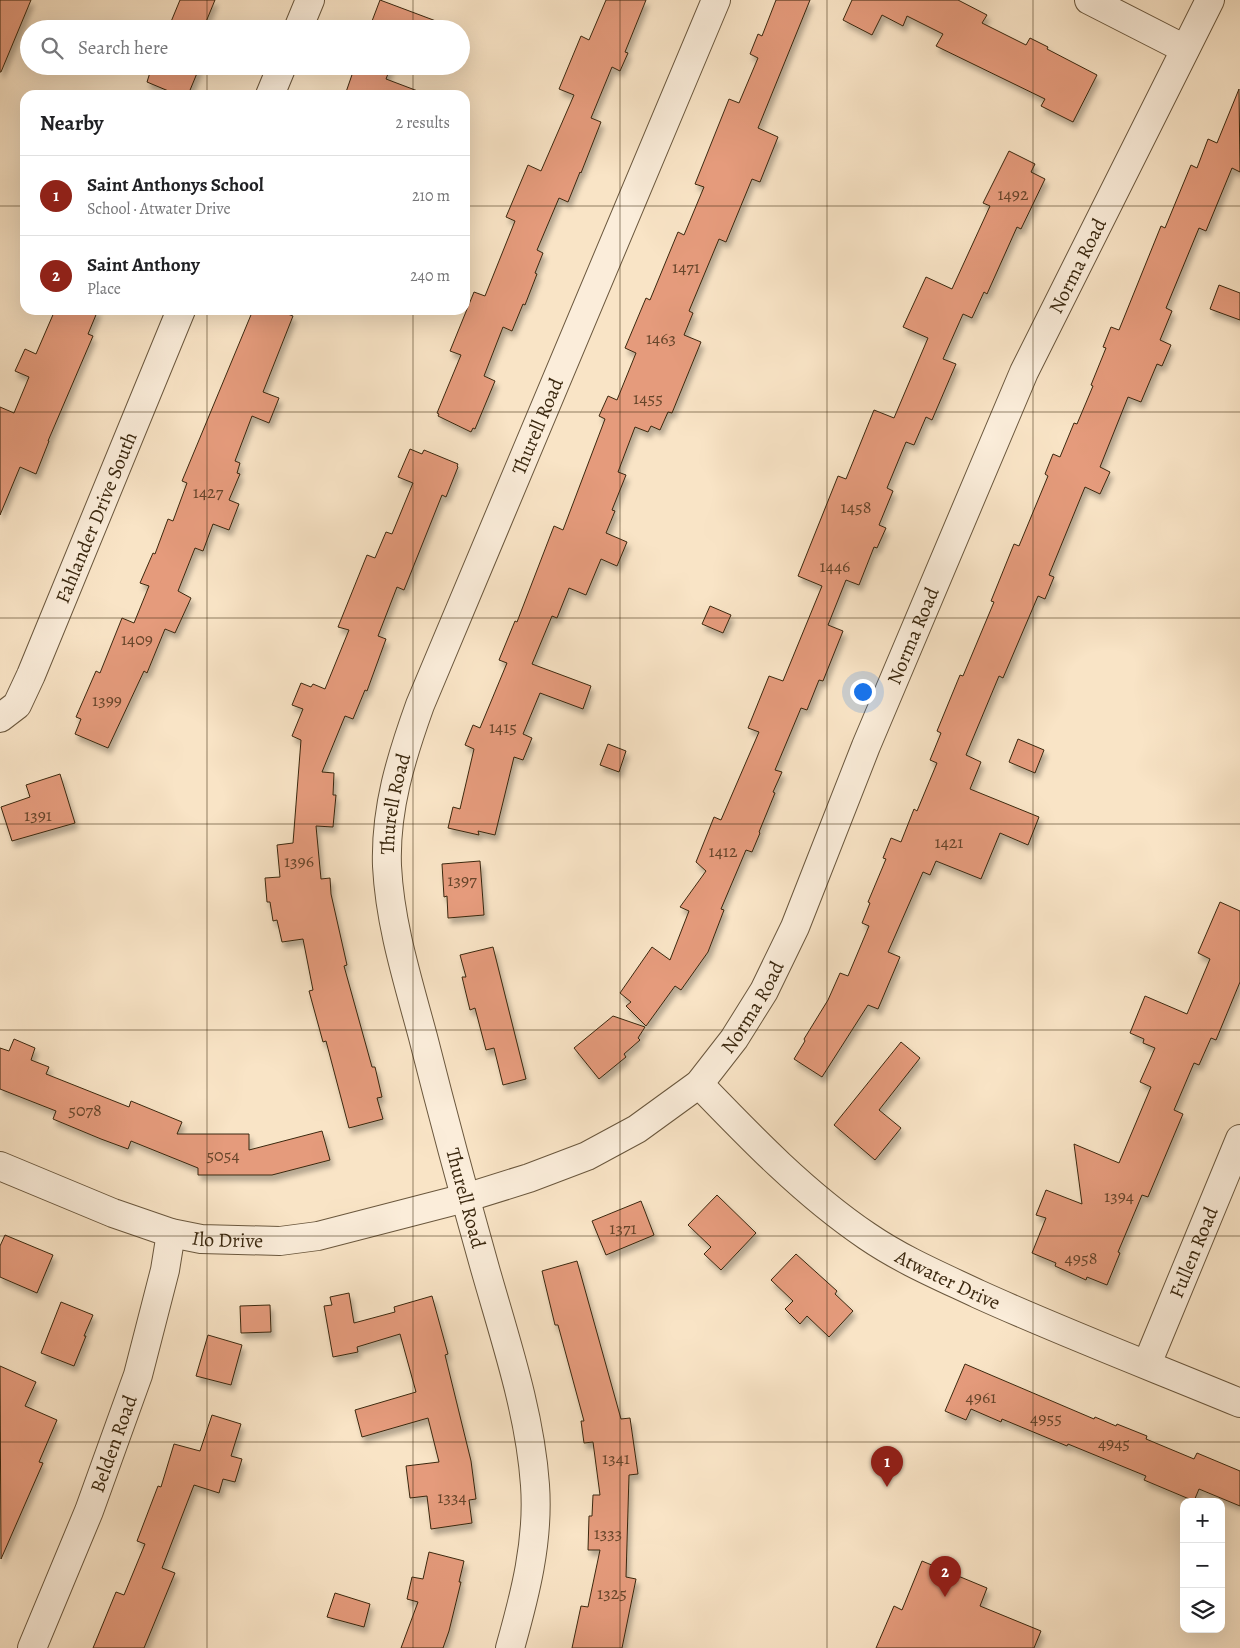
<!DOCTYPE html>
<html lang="en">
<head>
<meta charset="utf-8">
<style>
  :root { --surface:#fff; --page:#f2f2f2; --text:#202124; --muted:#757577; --line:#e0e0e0; --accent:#8f2418 }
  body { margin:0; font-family:Alegreya,serif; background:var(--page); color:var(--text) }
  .controls { position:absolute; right:15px; bottom:15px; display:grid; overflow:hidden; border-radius:10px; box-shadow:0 5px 20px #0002 }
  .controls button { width:45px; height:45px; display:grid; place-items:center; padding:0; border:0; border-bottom:1px solid var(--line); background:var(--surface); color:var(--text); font:25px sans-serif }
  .you { position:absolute; left:862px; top:691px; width:18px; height:18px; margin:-12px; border:4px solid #fff; border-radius:50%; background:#1a73e8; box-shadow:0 0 0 8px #1a73e833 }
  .badge { display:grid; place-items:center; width:32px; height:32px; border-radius:50%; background:var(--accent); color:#fff; font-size:16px; font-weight:700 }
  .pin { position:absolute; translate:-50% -41px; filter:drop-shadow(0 1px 2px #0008) }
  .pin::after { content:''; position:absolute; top:26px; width:18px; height:15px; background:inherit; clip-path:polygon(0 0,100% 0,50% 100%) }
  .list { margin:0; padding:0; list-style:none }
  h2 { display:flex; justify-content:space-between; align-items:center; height:65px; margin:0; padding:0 20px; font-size:21px }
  h2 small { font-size:16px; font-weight:400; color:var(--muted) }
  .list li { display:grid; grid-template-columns:32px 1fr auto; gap:15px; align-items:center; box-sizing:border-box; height:80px; padding:0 20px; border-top:1px solid var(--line) }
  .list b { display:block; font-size:19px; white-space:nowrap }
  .list p { margin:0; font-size:16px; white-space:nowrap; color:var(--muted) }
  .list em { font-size:16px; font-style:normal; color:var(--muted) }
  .icon { flex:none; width:28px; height:28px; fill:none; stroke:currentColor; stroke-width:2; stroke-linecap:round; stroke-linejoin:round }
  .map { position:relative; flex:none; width:1240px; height:1648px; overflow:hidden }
  .search { position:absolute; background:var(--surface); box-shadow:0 5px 20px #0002; left:20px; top:20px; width:450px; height:55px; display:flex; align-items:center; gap:12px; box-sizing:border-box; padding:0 18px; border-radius:28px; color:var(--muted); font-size:19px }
  .panel { position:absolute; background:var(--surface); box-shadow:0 5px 20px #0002; left:20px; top:90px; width:450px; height:225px; border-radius:15px }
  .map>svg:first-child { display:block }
  .building { fill:#e59b7b; stroke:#3b280f; filter:url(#shadow) }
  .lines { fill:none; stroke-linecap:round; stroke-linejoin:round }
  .minor-casing { stroke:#6a573d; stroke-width:30 }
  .minor { stroke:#fbedda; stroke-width:28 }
  .grid { fill:none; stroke:#3b280f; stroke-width:1; stroke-opacity:0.55 }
  .labels { text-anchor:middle; stroke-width:4; stroke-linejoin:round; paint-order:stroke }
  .number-label { font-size:18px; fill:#66452a }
  .street-label { font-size:20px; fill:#3b280f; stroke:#fbedda }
</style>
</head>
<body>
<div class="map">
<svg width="1240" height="1648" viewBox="0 0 1240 1648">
  <defs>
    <filter id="shadow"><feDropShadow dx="3" dy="5.5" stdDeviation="2.5" flood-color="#0004"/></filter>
  </defs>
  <rect width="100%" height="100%" fill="#f9e4c6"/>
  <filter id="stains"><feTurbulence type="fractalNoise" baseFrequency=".004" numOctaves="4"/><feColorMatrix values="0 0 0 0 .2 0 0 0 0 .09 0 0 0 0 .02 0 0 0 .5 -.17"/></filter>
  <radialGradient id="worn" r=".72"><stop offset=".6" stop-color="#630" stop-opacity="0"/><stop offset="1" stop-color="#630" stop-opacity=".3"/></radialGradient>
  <!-- building -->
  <g class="building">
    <path d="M 0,0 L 31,0 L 1,72 L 0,72 Z"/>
    <path d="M 180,0 L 215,0 L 203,29 L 168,29 Z"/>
    <path d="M 380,0 L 452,27 L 452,29 L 369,29 Z"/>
    <path d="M 606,0 L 646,0 L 625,52 L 628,53 L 620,71 L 612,67 L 591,118 L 601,122 L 581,173 L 580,172 L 568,202 L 559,198 L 537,250 L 543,253 L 535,273 L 537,274 L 525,305 L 523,304 L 512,331 L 503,327 L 484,376 L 495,381 L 475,429 L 473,428 L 471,432 L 438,416 L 439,414 L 437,413 L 461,355 L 450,351 L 474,292 L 485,296 L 515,221 L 506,217 L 528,165 L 541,171 L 574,95 L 559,89 L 581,36 L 589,40 Z"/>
    <path d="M 776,0 L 810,0 L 758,128 L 778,137 L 760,182 L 752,179 L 726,242 L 719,239 L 689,311 L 693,313 L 684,335 L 701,342 L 672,413 L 668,412 L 660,430 L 651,426 L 648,432 L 635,427 L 618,472 L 626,475 L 612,510 L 615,511 L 606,533 L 627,542 L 617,566 L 601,559 L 586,595 L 569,588 L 557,618 L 552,616 L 532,664 L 591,686 L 583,709 L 540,693 L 523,734 L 532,738 L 523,760 L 514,757 L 495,835 L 478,831 L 479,835 L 448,828 L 453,807 L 460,809 L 474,749 L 465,745 L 473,725 L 480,728 L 507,663 L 499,660 L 515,621 L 517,622 L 554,526 L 563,530 L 605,419 L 599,416 L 608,396 L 617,400 L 636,353 L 625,348 L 646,298 L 650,300 L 678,232 L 684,235 L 704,187 L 695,184 L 729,99 L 739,103 L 758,58 L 750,54 L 758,34 L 762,36 Z"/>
    <path d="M 852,0 L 958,0 L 987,15 L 982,23 L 1026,45 L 1030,38 L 1048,47 L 1047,49 L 1097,75 L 1073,122 L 1041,106 L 1045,99 L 936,46 L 943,34 L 907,16 L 903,26 L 882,15 L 872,35 L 843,20 Z"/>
    <path d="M 152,66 L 200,66 L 188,95 L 178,95 L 147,82 Z"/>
    <path d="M 355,66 L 391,66 L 386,79 L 423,93 L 423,95 L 345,95 Z"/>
    <path d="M 1239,89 L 1240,172 L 1232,168 L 1206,231 L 1199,228 L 1166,308 L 1172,311 L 1160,340 L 1171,345 L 1162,366 L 1157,364 L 1141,402 L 1128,397 L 1100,467 L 1110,472 L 1100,494 L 1085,487 L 1049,575 L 1054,577 L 1045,599 L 1038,596 L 1003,678 L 999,676 L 966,755 L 981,762 L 970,789 L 1039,817 L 1028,845 L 1000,833 L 981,879 L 936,861 L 930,875 L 923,872 L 888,952 L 900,957 L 878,1009 L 868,1005 L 822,1077 L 794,1059 L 805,1041 L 804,1039 L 828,1000 L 840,973 L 848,976 L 869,926 L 862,923 L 870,903 L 868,902 L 886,859 L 883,858 L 891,838 L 901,842 L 914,809 L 917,811 L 937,763 L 930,760 L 941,733 L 937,731 L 960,675 L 963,676 L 994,602 L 991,601 L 1014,544 L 1019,546 L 1048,476 L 1045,474 L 1053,454 L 1060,457 L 1074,423 L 1077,424 L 1093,386 L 1091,385 L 1106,348 L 1103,347 L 1111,327 L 1119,330 L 1161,226 L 1165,228 L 1191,165 L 1197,168 L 1208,139 L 1217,143 Z"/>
    <path d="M 1009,151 L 1035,164 L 1031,172 L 1045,179 L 1021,229 L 1017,227 L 987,294 L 984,292 L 972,318 L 963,314 L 943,359 L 956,364 L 932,420 L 926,417 L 914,445 L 906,442 L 887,488 L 893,491 L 879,525 L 886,528 L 877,548 L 874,547 L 859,585 L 846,580 L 828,625 L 843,631 L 823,681 L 819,680 L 807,710 L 801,708 L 775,770 L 782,772 L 773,792 L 775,793 L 759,832 L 760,833 L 752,852 L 746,850 L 721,909 L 724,910 L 708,952 L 681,990 L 675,986 L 646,1026 L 626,1006 L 631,1002 L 620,993 L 652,947 L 670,960 L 689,911 L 680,907 L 706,871 L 696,862 L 714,817 L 721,820 L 759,732 L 748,728 L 769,676 L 783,681 L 822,586 L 798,576 L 838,476 L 846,479 L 874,410 L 894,418 L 928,338 L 903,327 L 926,277 L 952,289 L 990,206 L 983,203 Z"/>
    <path d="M 1219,285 L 1240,293 L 1240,320 L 1210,309 Z"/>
    <path d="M 55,310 L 98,310 L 88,334 L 93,336 L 48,441 L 49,441 L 36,474 L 20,467 L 0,515 L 0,407 L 14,413 L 29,377 L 15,371 L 25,349 L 36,354 Z"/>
    <path d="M 253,310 L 277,310 L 293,316 L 263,392 L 279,398 L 269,423 L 252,416 L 235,461 L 240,463 L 237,473 L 240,474 L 229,500 L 239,504 L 229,530 L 213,524 L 203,551 L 195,548 L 178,591 L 191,598 L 175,633 L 165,629 L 147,673 L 144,671 L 108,748 L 75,734 L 81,719 L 76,717 L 96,671 L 100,673 L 122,618 L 134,623 L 149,586 L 140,583 L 153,553 L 155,554 L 168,519 L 173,521 L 187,483 L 182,481 Z"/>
    <path d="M 410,449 L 422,454 L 424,450 L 458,464 L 457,466 L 458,467 L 446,497 L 442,495 L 404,590 L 397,587 L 378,636 L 386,639 L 367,691 L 365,690 L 353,719 L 345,716 L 322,772 L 334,773 L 333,795 L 336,795 L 333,827 L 316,826 L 321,879 L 330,878 L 331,894 L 347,965 L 344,966 L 372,1067 L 375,1067 L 382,1097 L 377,1098 L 383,1119 L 349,1128 L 326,1041 L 323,1042 L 309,991 L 313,990 L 303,939 L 282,942 L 277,920 L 273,921 L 270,902 L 267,902 L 265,878 L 280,877 L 277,845 L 293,843 L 301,740 L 292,736 L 303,709 L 292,705 L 301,683 L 311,687 L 313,684 L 325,689 L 349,630 L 338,627 L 367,555 L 375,558 L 386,532 L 392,534 L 413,483 L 398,477 Z"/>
    <path d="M 710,606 L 731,615 L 723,633 L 702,624 Z"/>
    <path d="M 1018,739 L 1044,750 L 1035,773 L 1009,762 Z"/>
    <path d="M 608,744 L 626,751 L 619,772 L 600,765 Z"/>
    <path d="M 60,774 L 75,823 L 12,841 L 1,807 L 30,797 L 26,785 Z"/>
    <path d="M 480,861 L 484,915 L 448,918 L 447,896 L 444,897 L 442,864 Z"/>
    <path d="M 1220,902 L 1240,911 L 1240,982 L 1216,1040 L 1211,1038 L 1199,1065 L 1194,1063 L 1174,1110 L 1183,1114 L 1148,1197 L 1142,1195 L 1118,1252 L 1120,1253 L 1107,1285 L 1087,1277 L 1086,1280 L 1055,1266 L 1056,1263 L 1032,1253 L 1046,1218 L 1036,1215 L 1046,1190 L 1082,1204 L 1074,1144 L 1119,1163 L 1151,1087 L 1140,1082 L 1155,1048 L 1143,1043 L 1144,1039 L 1130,1033 L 1145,996 L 1187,1014 L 1210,959 L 1198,953 Z"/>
    <path d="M 493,947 L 526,1079 L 503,1085 L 494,1048 L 486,1050 L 475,1008 L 470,1010 L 462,977 L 466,977 L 460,955 Z"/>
    <path d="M 613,1016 L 645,1027 L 638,1038 L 640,1040 L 624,1054 L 626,1057 L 599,1079 L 574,1048 Z"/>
    <path d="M 14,1039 L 35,1048 L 31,1060 L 49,1067 L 46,1074 L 129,1107 L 131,1101 L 182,1122 L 177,1134 L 249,1134 L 249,1150 L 322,1131 L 330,1160 L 272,1175 L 198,1175 L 198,1168 L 131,1141 L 128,1149 L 101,1139 L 53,1119 L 56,1111 L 0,1089 L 0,1048 L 9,1051 Z"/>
    <path d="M 901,1042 L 920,1058 L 879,1110 L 901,1128 L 875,1160 L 834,1125 Z"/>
    <path d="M 717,1195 L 756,1233 L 721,1270 L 704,1254 L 711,1247 L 688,1225 Z"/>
    <path d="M 641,1201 L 654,1235 L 606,1255 L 592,1221 Z"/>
    <path d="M 5,1235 L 53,1255 L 37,1293 L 0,1277 L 0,1246 Z"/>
    <path d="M 796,1254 L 837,1291 L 835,1294 L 853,1311 L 829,1337 L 807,1316 L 800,1324 L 785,1309 L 793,1301 L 771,1280 Z"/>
    <path d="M 577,1261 L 621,1419 L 630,1418 L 638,1474 L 629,1475 L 626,1577 L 636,1579 L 622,1648 L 572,1648 L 581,1606 L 588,1607 L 600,1550 L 588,1550 L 589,1516 L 592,1516 L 593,1495 L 600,1495 L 593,1442 L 584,1443 L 581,1421 L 584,1421 L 558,1325 L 555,1325 L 542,1271 Z"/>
    <path d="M 349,1293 L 354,1323 L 395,1312 L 394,1307 L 432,1296 L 448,1354 L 445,1355 L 471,1461 L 476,1499 L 469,1500 L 472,1523 L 431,1529 L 427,1496 L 410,1498 L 406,1466 L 439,1462 L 428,1418 L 362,1437 L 355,1410 L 416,1392 L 400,1334 L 357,1347 L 358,1352 L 333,1357 L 324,1306 L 332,1305 L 330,1297 Z"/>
    <path d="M 61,1302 L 93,1315 L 84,1336 L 86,1336 L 74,1366 L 41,1353 Z"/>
    <path d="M 270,1305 L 271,1332 L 241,1333 L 240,1306 Z"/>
    <path d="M 208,1335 L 242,1345 L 231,1385 L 196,1376 Z"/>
    <path d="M 965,1364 L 1094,1419 L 1095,1417 L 1116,1426 L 1117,1424 L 1147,1436 L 1146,1439 L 1194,1459 L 1197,1453 L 1240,1471 L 1240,1506 L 1199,1489 L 1194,1501 L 1144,1480 L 1146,1476 L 1068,1444 L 1067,1446 L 1002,1419 L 1001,1422 L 971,1409 L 966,1420 L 945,1411 Z"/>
    <path d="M 0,1366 L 36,1382 L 25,1406 L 57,1420 L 39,1462 L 43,1463 L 1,1559 Z"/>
    <path d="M 212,1415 L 241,1424 L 231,1456 L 242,1459 L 235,1482 L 223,1479 L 219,1493 L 194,1485 L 162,1568 L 175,1573 L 144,1648 L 93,1648 L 116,1592 L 124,1595 L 145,1544 L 137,1541 L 158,1486 L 161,1487 L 174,1444 L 200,1451 Z"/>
    <path d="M 429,1552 L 464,1561 L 459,1582 L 461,1582 L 449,1631 L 443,1648 L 401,1648 L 418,1602 L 407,1599 L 412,1577 L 423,1579 Z"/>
    <path d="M 922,1561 L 987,1588 L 980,1606 L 1041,1631 L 1034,1648 L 876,1648 L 894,1606 L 902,1610 Z"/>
    <path d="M 335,1593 L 370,1604 L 364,1627 L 327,1617 Z"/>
  </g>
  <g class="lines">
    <!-- minor casing -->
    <g class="minor-casing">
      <g id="minor">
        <path d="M 1089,0 L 1185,49"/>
        <path d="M 298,29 L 310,0"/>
        <path d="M 270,95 L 282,66"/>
        <path id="s1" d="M 0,718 L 17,705 L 31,675 L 181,310"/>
        <path id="s2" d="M 699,1084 C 752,1139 805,1194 867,1236 C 902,1260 940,1276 978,1294 C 1064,1333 1153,1367 1240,1403"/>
        <path id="s3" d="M 0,1166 L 113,1213 L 171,1233 L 201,1239 L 280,1241 L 318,1236 L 465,1198 L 529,1178 L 587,1156 L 637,1129 L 699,1084 L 734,1039 L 764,991 L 795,927 L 866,746 L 1024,372 L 1210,0"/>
        <path id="s4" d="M 1147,1364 L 1240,1139"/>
        <path id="s5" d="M 32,1648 L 89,1511 L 138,1375 L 165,1270 L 171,1233"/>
        <path id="s6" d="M 510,1648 C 525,1595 539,1541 535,1485 C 530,1413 506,1342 486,1272 C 464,1194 443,1116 423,1037 C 408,981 390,925 387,866 C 385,809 401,758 420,705 L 716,0"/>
      </g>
    </g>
    <!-- minor -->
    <use href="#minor" class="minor"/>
  </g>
  <!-- grid -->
  <path class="grid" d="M 207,0 L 207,29M 413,0 L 413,29M 620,0 L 620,1648M 827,0 L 827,1648M 1033,0 L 1033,1648M 207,66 L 207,95M 413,66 L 413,95M 0,206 L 25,206M 465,206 L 1240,206M 207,310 L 207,1648M 413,310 L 413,1648M 0,412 L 1240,412M 0,618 L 1240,618M 0,824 L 1240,824M 0,1030 L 1240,1030M 0,1236 L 1240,1236M 0,1442 L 1240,1442"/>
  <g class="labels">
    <!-- number labels -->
    <g class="number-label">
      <text x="1013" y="200">1492</text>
      <text x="686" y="273">1471</text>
      <text x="661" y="344">1463</text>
      <text x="648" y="404">1455</text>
      <text x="208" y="498">1427</text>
      <text x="856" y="513">1458</text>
      <text x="835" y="572">1446</text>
      <text x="137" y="645">1409</text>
      <text x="107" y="706">1399</text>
      <text x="503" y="733">1415</text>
      <text x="38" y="821">1391</text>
      <text x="949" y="848">1421</text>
      <text x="723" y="857">1412</text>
      <text x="299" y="867">1396</text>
      <text x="462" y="886">1397</text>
      <text x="85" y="1116">5078</text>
      <text x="223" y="1161">5054</text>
      <text x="1119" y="1202">1394</text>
      <text x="623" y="1234">1371</text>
      <text x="1081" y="1264">4958</text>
      <text x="981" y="1403">4961</text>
      <text x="1046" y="1424">4955</text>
      <text x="1114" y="1449">4945</text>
      <text x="616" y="1464">1341</text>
      <text x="452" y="1503">1334</text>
      <text x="608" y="1539">1333</text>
      <text x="612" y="1599">1325</text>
    </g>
    <!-- street labels -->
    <g class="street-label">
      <text dy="7" stroke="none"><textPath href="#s3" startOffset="1650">Norma Road</textPath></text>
      <text dy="7" stroke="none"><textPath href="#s6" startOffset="1271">Thurell Road</textPath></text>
      <text dy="7" stroke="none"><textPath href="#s1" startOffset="225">Fahlander Drive South</textPath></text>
      <text dy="7" stroke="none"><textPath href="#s3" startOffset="1245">Norma Road</textPath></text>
      <text dy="7" stroke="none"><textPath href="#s6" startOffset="866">Thurell Road</textPath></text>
      <text dy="7" stroke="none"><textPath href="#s3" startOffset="840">Norma Road</textPath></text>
      <text transform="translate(466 1198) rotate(75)" y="7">Thurell Road</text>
      <text dy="7" stroke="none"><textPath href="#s3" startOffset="241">Ilo Drive</textPath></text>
      <text dy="7" stroke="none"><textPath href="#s4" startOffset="121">Fullen Road</textPath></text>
      <text dy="7" stroke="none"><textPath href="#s2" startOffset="319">Atwater Drive</textPath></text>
      <text dy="7" stroke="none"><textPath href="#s5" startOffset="220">Belden Road</textPath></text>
    </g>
  </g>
  <rect width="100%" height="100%" filter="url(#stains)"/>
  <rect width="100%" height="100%" fill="url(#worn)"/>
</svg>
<div class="controls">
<button>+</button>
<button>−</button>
<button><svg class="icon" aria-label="layers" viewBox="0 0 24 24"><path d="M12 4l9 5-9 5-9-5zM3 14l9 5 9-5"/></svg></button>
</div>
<div class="you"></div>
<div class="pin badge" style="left:887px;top:1487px">1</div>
<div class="pin badge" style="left:945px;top:1597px">2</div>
<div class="search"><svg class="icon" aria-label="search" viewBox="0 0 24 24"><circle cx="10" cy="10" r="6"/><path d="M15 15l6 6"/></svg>Search here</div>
<section class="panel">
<h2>Nearby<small>2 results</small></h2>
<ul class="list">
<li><span class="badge">1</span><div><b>Saint Anthonys School</b><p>School · Atwater Drive</p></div><em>210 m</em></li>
<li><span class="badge">2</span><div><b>Saint Anthony</b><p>Place</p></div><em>240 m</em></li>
</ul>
</section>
</div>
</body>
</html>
